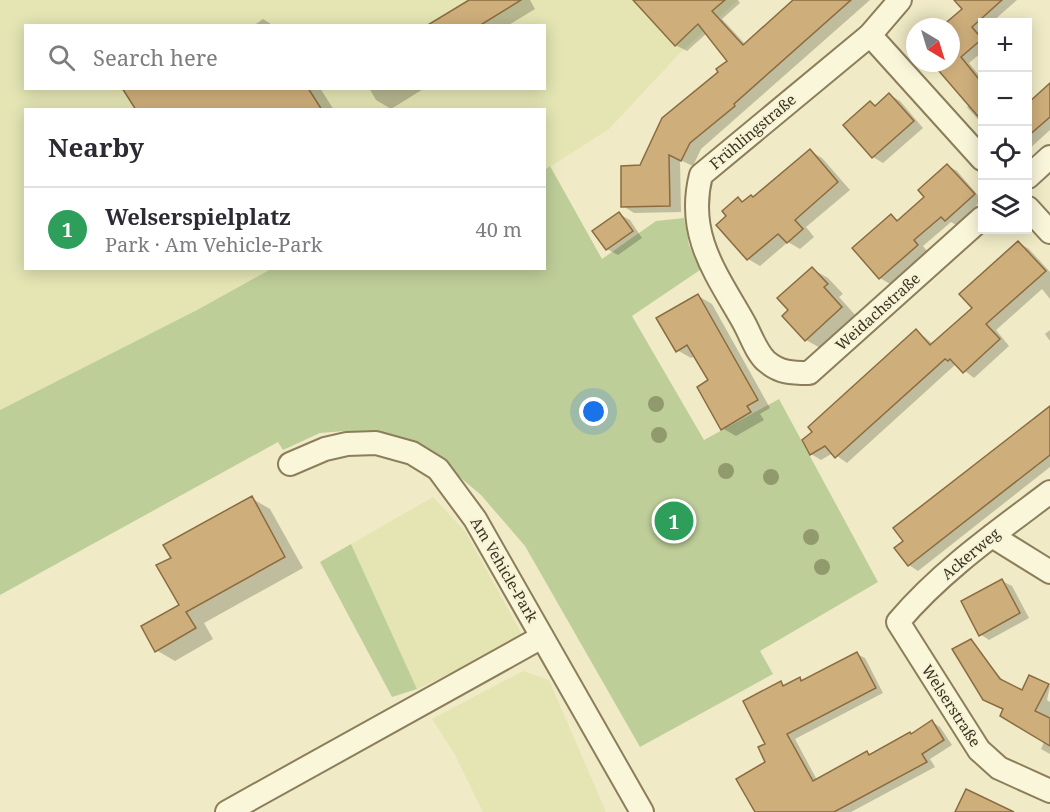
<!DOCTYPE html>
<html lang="en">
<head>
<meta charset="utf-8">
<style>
  :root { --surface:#fff; --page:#f2f2f3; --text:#2b2b33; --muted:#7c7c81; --line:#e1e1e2; --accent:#9c3e29 }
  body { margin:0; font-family:"Noto Serif",serif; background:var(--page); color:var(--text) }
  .controls { position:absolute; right:18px; top:18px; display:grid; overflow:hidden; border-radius:0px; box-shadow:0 3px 15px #0003 }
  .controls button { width:54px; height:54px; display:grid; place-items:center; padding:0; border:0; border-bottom:2px solid var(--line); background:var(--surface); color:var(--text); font:30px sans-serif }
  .compass { position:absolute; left:906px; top:18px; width:54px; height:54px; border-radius:50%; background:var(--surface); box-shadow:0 3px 15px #0003; rotate:142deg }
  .you { position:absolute; left:594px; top:412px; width:21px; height:21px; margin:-15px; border:4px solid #fff; border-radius:50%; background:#1a73e8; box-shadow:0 0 0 9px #1a73e833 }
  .badge { display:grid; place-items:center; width:39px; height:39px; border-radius:50%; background:var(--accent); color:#fff; font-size:20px; font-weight:700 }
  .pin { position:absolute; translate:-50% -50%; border:3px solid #fff; box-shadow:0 2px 6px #0006 }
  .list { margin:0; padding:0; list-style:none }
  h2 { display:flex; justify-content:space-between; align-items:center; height:78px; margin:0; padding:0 24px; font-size:26px }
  h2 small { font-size:20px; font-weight:400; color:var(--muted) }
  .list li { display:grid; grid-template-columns:39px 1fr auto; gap:18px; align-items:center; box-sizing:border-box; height:84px; padding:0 24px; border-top:2px solid var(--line) }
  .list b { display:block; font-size:22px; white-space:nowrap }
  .list p { margin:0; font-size:20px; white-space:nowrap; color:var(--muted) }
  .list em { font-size:20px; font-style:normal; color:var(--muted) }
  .icon { flex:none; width:33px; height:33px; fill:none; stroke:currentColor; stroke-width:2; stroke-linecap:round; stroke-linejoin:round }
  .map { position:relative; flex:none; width:1050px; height:812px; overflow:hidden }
  .search { position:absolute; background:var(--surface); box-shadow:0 3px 15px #0003; left:24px; top:24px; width:522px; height:66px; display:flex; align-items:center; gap:15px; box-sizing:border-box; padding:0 21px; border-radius:0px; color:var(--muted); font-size:22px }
  .panel { position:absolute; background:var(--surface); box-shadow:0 3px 15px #0003; left:24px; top:108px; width:522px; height:162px; border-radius:0px }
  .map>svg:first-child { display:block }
  .farmland { fill:#e4e5b3; fill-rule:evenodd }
  .green { fill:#bece99 }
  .shadow { fill:#0003 }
  .building { fill:#ceae7b; stroke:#8b6c40; stroke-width:1.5 }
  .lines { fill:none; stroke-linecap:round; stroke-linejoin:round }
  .minor-casing { stroke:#8c7e5b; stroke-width:26 }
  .minor { stroke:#faf6da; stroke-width:22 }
  .tree { fill:#909a6d }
  .labels { text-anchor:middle; stroke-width:4.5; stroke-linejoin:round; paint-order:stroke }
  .street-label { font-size:15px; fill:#3b321f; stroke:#f7f3d6 }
</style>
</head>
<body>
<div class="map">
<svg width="1050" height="812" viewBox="0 0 1050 812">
  <rect width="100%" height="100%" fill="#f0ebc6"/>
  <!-- farmland -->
  <g class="farmland">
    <path d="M 0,0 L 738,0 L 680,53 L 609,129 L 545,170 L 544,110 L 26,110 L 26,268 L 271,269 L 197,310 L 0,410 ZM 26,26 L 544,26 L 544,88 L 26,88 Z"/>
    <path d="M 433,497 L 465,531 L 524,638 L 417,689 L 351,544 Z"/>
    <path d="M 523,671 L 549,680 L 606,812 L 483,812 L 454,753 L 432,719 Z"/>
  </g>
  <!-- green -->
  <g class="green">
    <path d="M 550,166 L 602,259 L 656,221 L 684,218 L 689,245 L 700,270 L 632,316 L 704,440 L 779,399 L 878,582 L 760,651 L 773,674 L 640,747 L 525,546 L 481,495 L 429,451 L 416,442 L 378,432 L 345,431 L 320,433 L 283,450 L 278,442 L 0,595 L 0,410 L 197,310 L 271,269 L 544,268 L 545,170 Z"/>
    <path d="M 351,544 L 417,689 L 392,697 L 320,562 Z"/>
  </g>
  <!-- shadow -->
  <g class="shadow">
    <path d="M 470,0 L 530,0 L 535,9 L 507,26 L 429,26 Z"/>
    <path d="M 635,0 L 738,0 L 740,3 L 722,19 L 746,45 L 797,0 L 870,0 L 701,149 L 693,166 L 680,160 L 681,212 L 634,213 L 623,206 L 641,167 L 729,61 L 707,33 L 687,51 L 675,45 Z"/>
    <path d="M 956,0 L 1017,0 L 992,22 L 982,22 L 980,33 L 982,52 L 969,63 L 982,79 L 982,124 L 967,107 L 970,104 L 934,63 L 951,63 L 951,27 L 942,27 L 964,9 Z"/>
    <path d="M 263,19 L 274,26 L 253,26 Z"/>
    <path d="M 1050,85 L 1050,130 L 1028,150 L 1028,105 Z"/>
    <path d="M 124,88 L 320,88 L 334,110 L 138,110 Z"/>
    <path d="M 369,88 L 425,88 L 391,109 L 376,100 Z"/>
    <path d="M 890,95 L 900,101 L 923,128 L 883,163 L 873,157 L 870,102 L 877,106 Z"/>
    <path d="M 810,151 L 822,158 L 850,190 L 806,227 L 814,237 L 800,249 L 788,242 L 760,266 L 748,259 L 719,225 L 729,216 L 738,199 L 744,203 L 754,198 Z"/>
    <path d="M 948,166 L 957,171 L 982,200 L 956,225 L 951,222 L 923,246 L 927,251 L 890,284 L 880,278 L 891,216 L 900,221 L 926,197 Z"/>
    <path d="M 619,214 L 630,220 L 642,238 L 618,255 L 607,249 Z"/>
    <path d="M 1019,243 L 1029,249 L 1050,272 L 1050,299 L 1042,289 L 996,330 L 1009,346 L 974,378 L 956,364 L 847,463 L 833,453 L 821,460 L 811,454 L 814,432 L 917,331 L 933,344 L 974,308 Z"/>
    <path d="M 812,269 L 828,278 L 843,294 L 839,297 L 857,317 L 822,349 L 806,340 L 790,310 Z"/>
    <path d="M 698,296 L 712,304 L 770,408 L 760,414 L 764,420 L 736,436 L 722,428 L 710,381 L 695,356 L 691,358 L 677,350 Z"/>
    <path d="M 1050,330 L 1050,341 L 1045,334 Z"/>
    <path d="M 1050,407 L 1050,467 L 918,571 L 909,565 Z"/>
    <path d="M 251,498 L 270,509 L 303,568 L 204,623 L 213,639 L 175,661 L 156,650 L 181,606 L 173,559 Z"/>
    <path d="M 1002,581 L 1012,586 L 1029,618 L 989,640 L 980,634 Z"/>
    <path d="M 971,641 L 1005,683 L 1023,692 L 1030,677 L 1050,686 L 1047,700 L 1050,702 L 1050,754 L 1041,749 L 1044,742 L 1026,732 L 1027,730 L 1004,709 Z"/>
    <path d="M 857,654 L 865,658 L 883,693 L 795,739 L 817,780 L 867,753 L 871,755 L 910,734 L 913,735 L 932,722 L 940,727 L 952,745 L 930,759 L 935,767 L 851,812 L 757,812 L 767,763 L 767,744 L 781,683 L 786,686 L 800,679 L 804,681 Z"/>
  </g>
  <!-- building -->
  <g class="building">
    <path d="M 469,0 L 521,0 L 479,26 L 426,26 Z"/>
    <path d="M 633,0 L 725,0 L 712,11 L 743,45 L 793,0 L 851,0 L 734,104 L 735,106 L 690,143 L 681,161 L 669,155 L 670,206 L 621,207 L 621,166 L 640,165 L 662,118 L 718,72 L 716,69 L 727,61 L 698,24 L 675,46 Z"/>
    <path d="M 954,0 L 1002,0 L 972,27 L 982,39 L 961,57 L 982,83 L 982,121 L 932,63 L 951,63 L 951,27 L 941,27 L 962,9 Z"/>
    <path d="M 1050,83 L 1050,117 L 1028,136 L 1028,103 Z"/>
    <path d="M 122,88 L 308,88 L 322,110 L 136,110 Z"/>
    <path d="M 889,93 L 914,121 L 872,158 L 843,125 L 870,101 L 875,106 Z"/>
    <path d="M 810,149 L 838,182 L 795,220 L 803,229 L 787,243 L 778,234 L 747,260 L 716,225 L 726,216 L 722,211 L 738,197 L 742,202 L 751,195 L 753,197 Z"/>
    <path d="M 947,164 L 975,194 L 945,221 L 941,217 L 914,240 L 918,245 L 879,279 L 852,248 L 891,214 L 897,221 L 924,197 L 918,190 Z"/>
    <path d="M 619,212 L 633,231 L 606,250 L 592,231 Z"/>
    <path d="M 1018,241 L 1046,271 L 986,324 L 1000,339 L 963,373 L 950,359 L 948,361 L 945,359 L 835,458 L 825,446 L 810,455 L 802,440 L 812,432 L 808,427 L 916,329 L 930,345 L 972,308 L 959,294 Z"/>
    <path d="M 812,267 L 828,284 L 824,287 L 842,307 L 805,341 L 782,316 L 788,310 L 777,298 Z"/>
    <path d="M 698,294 L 758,400 L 747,406 L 751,412 L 721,430 L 697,387 L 708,380 L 687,345 L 676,352 L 656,318 Z"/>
    <path d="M 1050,406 L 1050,455 L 908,566 L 894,548 L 903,541 L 893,528 Z"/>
    <path d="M 252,496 L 285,557 L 186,612 L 196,628 L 155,652 L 141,626 L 179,605 L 156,565 L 171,558 L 163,545 Z"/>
    <path d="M 1002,579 L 1020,613 L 979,636 L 961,601 Z"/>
    <path d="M 971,639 L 1000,679 L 1022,690 L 1029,675 L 1049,684 L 1035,711 L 1050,718 L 1050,746 L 1000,716 L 1003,709 L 983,700 L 952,649 Z"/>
    <path d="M 857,652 L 876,688 L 787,734 L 813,781 L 867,751 L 869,755 L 910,732 L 911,734 L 932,720 L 944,740 L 922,754 L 927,762 L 834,812 L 755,812 L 736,779 L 765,762 L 758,747 L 765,744 L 743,701 L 781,681 L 783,686 L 800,677 L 801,681 Z"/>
    <path d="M 966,789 L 1014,812 L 955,812 Z"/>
  </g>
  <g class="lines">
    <!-- minor casing -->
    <g class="minor-casing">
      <g id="minor">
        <path d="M 900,0 L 870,35 L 701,175 C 686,234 715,272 743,321 C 750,333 756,352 766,361 C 780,373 792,373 809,373 L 982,218"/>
        <path d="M 870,35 L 982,159"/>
        <path d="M 1028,177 L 1050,157"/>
        <path d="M 1028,208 L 1050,232"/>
        <path d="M 290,464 L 325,449 L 347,444 L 376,443 L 412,453 L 438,469 L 475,519 L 642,812"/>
        <path d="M 1050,492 C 997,532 941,571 898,622 L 979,750 L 999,768 L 1050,791"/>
        <path d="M 992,536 L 1050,572"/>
        <path d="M 227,812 L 542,637"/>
      </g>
    </g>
    <!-- minor -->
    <use href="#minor" class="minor"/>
  </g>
  <!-- trees -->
  <g class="tree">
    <circle cx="656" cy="404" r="8"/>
    <circle cx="659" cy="435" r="8"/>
    <circle cx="726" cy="471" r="8"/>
    <circle cx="771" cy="477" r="8"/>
    <circle cx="811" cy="537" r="8"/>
    <circle cx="822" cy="567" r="8"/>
  </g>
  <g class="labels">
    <!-- street labels -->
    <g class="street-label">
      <text transform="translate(753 132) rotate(-40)" y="5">Frühlingstraße</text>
      <text transform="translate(878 312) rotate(-42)" y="5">Weidachstraße</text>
      <text transform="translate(971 554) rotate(-40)" y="5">Ackerweg</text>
      <text transform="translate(504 570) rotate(60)" y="5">Am Vehicle-Park</text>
      <text transform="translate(951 706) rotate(57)" y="5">Welserstraße</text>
    </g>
  </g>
</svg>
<div class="controls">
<button>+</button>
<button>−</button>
<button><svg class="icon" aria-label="locate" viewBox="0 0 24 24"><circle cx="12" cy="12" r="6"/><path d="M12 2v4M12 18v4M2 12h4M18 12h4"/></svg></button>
<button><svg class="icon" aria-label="layers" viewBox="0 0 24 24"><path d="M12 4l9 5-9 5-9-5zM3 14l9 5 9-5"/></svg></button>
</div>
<svg class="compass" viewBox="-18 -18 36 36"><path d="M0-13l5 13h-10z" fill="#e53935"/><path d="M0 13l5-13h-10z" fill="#7c7c81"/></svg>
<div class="you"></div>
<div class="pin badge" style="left:674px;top:521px;background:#2e9e5b">1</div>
<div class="search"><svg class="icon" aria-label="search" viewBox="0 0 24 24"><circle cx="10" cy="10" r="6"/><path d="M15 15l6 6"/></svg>Search here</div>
<section class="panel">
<h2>Nearby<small></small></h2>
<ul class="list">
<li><span class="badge" style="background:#2e9e5b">1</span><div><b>Welserspielplatz</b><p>Park · Am Vehicle-Park</p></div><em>40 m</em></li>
</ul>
</section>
</div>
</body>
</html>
